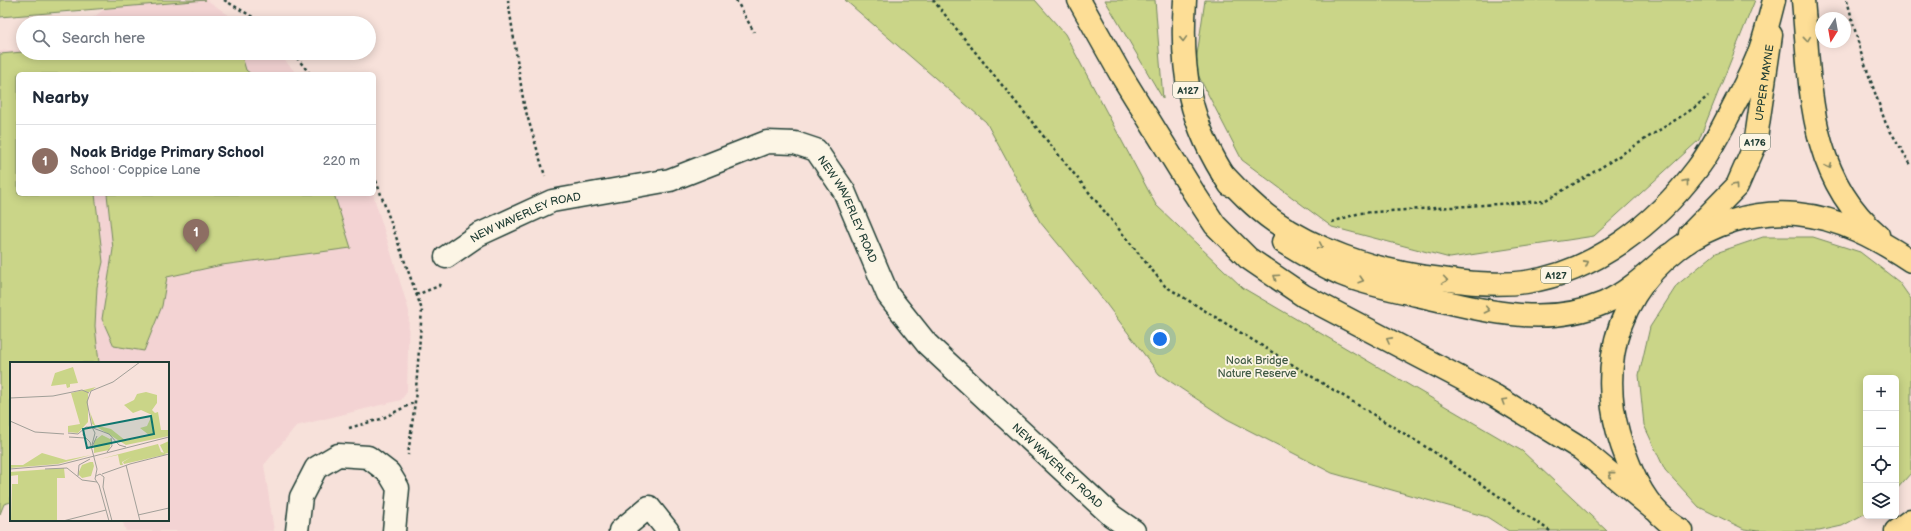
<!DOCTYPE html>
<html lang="en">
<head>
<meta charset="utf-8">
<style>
  :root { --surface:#fff; --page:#f6f6f7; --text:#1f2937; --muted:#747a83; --line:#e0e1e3; --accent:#ea580c }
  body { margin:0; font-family:"Balsamiq Sans",sans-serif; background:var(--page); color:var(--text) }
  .controls { position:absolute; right:12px; bottom:12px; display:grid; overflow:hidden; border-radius:6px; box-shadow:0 2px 10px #0003 }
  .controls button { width:36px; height:36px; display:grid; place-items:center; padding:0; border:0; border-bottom:1px solid var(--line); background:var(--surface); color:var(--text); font:20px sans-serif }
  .compass { position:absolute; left:1815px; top:12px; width:36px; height:36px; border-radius:50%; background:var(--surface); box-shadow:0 2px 10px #0003; rotate:191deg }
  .you { position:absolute; left:1160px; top:339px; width:14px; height:14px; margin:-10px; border:3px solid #fff; border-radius:50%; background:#1a73e8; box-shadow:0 0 0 6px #1a73e833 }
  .badge { display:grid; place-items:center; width:26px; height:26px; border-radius:50%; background:var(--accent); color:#fff; font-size:13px; font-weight:700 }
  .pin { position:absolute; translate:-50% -33px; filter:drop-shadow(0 1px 2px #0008) }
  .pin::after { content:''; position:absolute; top:21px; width:14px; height:12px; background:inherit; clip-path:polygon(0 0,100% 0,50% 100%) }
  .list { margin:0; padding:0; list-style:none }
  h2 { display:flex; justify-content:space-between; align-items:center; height:52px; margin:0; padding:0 16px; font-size:17px }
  h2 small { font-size:13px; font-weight:400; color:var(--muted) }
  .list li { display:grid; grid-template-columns:26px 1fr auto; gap:12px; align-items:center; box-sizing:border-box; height:72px; padding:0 16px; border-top:1px solid var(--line) }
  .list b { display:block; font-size:15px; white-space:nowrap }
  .list p { margin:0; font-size:13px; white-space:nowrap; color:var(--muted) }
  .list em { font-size:13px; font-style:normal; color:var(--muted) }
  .icon { flex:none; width:22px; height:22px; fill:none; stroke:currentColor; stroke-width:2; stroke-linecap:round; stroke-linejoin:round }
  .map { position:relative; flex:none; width:1911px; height:531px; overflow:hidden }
  .search { position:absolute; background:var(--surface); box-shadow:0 2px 10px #0003; left:16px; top:16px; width:360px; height:44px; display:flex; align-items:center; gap:10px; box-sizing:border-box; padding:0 14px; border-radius:22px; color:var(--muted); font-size:15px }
  .panel { position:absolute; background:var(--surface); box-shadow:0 2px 10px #0003; left:16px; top:72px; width:360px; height:124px; border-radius:6px }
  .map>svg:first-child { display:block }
  .built { fill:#f3d3d3 }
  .green { fill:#cad588; stroke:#74895e }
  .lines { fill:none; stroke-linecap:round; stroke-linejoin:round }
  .minor-casing { stroke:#1f3d34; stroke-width:25 }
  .major-casing { stroke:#1f3d34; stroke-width:25 }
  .highway-casing { stroke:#1f3d34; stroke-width:25 }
  .path { stroke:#1f3d34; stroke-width:2.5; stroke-dasharray:3 3; stroke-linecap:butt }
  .minor { stroke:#fcf5e5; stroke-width:22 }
  .major { stroke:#fdde96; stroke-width:22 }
  .highway { stroke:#fdde96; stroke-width:22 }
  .oneway { stroke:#838560 }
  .labels { text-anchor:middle; stroke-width:3.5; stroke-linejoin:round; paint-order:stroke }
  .shield { fill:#fcf5e5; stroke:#617469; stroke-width:1 }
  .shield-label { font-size:10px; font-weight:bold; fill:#1f3d34 }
  .street-label { font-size:11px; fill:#1f3d34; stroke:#fcf5e5 }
  .park-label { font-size:11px; fill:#415b45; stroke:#fcf5e5 }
  .inset-road { fill:none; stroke:#a19f98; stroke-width:1 }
  .view { fill:#0f766e; fill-opacity:0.15; stroke:#0f766e; stroke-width:2 }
  .inset-edge { fill:none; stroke:#1f3d34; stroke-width:2 }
</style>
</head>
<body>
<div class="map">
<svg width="1911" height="531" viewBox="0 0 1911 531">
  <rect width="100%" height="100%" fill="#f7e1da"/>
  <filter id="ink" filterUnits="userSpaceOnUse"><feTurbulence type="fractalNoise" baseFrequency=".025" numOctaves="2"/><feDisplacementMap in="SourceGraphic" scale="8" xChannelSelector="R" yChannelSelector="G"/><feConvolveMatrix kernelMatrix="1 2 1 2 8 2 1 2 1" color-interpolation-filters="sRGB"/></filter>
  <g filter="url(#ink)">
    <!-- built -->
    <g class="built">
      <path d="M 116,0 L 207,0 L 240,23 L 86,23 Z"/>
      <path d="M 23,50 L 23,53 L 278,53 L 297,74 L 18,74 L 18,194 L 373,194 L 409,311 L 407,392 L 401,400 L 296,426 L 264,465 L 274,531 L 126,531 L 122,520 L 168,520 L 168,363 L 11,363 L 0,467 L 0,51 Z"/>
    </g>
    <!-- green -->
    <g class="green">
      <path d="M 0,0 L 206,0 L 0,17 Z"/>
      <path d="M 845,0 L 1035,0 L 1065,34 L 1156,205 L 1243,288 L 1522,451 L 1607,531 L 1509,531 L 1487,517 L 1332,473 L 1227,419 L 1159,374 L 1092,285 L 1040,222 L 986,122 Z"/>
      <path d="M 1105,0 L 1155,0 L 1163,99 Z"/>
      <path d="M 1205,0 L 1755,0 L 1699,140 L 1594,236 L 1450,258 L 1332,227 L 1242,160 L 1195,69 Z"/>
      <path d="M 198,19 L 203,23 L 115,23 L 121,20 Z"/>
      <path d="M 23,52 L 241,53 L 246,70 L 251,74 L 18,74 L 18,194 L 95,194 L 103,262 L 97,287 L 95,326 L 99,363 L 11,363 L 11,502 L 4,504 L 0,514 L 0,54 Z"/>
      <path d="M 107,194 L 334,194 L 351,248 L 222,265 L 167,277 L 162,306 L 144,351 L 114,346 L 102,319 L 113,249 Z"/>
      <path d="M 1763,237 L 1813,237 L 1860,252 L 1899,282 L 1911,299 L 1911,473 L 1896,490 L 1896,378 L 1866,378 L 1866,513 L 1842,526 L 1819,531 L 1758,531 L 1744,529 L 1699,507 L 1665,470 L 1644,425 L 1639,375 L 1650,327 L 1677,285 L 1716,253 Z"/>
    </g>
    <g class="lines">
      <!-- minor casing -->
      <g class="minor-casing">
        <g id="minor">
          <path id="s1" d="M 446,257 L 478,235 L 552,201 L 670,180 L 767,142 L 795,143 L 816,150 L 844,191 L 888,295 L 927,344 L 1112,516 L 1134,531"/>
          <path d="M 297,531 L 301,497 L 316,468 L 338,455 L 368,457 L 389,473 L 398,488 L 394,531"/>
          <path d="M 620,531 L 649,507 L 668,531"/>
        </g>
      </g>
      <!-- major casing -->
      <g class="major-casing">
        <g id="major">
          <path d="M 1803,0 C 1811,85 1807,175 1878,235"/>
          <path id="s2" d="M 1690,234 L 1737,186 L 1755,145 L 1771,35"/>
          <path d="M 1682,531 C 1653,515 1638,489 1627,459 C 1613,424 1608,392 1613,355 C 1626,268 1711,206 1797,214 C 1840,218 1876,238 1911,261"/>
          <path d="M 1896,531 L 1911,520"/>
        </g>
      </g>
      <!-- highway casing -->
      <g class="highway-casing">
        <g id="highway">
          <path d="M 1079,0 L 1120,73 L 1194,193 L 1215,225 L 1248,258 L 1304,296 L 1495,396 L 1581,449 L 1652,508"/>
          <path d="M 1185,0 C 1180,72 1189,124 1230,185"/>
          <path d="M 1222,173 C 1238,190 1254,207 1274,221 C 1316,250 1369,268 1420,276 C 1455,281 1491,287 1526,282 C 1595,272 1656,223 1697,169 C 1711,151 1721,130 1732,109 C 1742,90 1753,70 1760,50 C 1766,33 1770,16 1774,0"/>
          <path d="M 1283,242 C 1302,254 1321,265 1341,274 C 1365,284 1392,289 1417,295 C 1478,309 1543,329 1604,303 C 1629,292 1649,272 1669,255"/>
        </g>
      </g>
      <!-- path -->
      <g class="path">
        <path d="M 224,0 L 263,23"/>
        <path d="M 508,0 L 524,105 L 545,176"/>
        <path d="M 736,0 L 754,32"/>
        <path d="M 933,0 L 1165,286 L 1434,452 L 1550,531"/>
        <path d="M 1847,0 L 1861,53 L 1886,124 L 1911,165"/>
        <path d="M 293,53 L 310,74"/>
        <path d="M 374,175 L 422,310 L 415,402 L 408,455"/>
        <path d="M 1332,222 L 1360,213 L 1544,201 L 1586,177 L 1694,108 L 1708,96"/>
        <path d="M 416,295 L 439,286 L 440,282"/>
        <path d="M 349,428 L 381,419 L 415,402"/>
      </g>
      <!-- minor -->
      <use href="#minor" class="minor"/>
      <!-- major -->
      <use href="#major" class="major"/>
      <!-- highway -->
      <use href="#highway" class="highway"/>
    </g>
    <!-- one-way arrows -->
    <defs><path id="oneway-chevron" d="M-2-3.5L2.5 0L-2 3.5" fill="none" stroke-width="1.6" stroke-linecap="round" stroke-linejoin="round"/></defs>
    <g class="oneway">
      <use href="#oneway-chevron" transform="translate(1183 39) rotate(88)"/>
      <use href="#oneway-chevron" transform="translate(1807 39) rotate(84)"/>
      <use href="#oneway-chevron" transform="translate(1829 166) rotate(65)"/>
      <use href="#oneway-chevron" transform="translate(1686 182) rotate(-51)"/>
      <use href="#oneway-chevron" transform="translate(1735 186) rotate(-54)"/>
      <use href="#oneway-chevron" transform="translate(1320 246) rotate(24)"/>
      <use href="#oneway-chevron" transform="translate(1586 263) rotate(-28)"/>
      <use href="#oneway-chevron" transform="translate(1276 277) rotate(-146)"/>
      <use href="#oneway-chevron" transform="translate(1361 280) rotate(17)"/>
      <use href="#oneway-chevron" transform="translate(1445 280) rotate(9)"/>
      <use href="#oneway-chevron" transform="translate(1487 310) rotate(12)"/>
      <use href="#oneway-chevron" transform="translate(1389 340) rotate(-152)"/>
      <use href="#oneway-chevron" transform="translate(1504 401) rotate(-148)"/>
      <use href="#oneway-chevron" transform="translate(1611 474) rotate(-140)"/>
    </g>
  </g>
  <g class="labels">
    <!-- shield labels -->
    <g class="shield">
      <rect x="1173" y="82" width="30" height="16" rx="3"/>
      <rect x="1740" y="134" width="30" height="16" rx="3"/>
      <rect x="1541" y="267" width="30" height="16" rx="3"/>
    </g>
    <g class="shield-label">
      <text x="1188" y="94">A127</text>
      <text x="1755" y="146">A176</text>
      <text x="1556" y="279">A127</text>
    </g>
    <!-- street labels -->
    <g class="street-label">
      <text dy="4" stroke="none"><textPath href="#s2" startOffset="175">UPPER MAYNE</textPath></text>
      <text dy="4" stroke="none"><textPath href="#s1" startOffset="462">NEW WAVERLEY ROAD</textPath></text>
      <text dy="4" stroke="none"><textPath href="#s1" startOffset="90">NEW WAVERLEY ROAD</textPath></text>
      <text dy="4" stroke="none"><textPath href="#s1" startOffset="798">NEW WAVERLEY ROAD</textPath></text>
    </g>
    <!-- park labels -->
    <g class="park-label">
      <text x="1257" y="364">Noak Bridge<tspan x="1257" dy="13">Nature Reserve</tspan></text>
    </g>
  </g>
  <!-- overview -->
  <g transform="translate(10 362)">
    <rect width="159" height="159" fill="#f7e1da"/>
    <path d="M 63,5 L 68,21 L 60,22 L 60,25 L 57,26 L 56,22 L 41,24 L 45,11 ZM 86,25 L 78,31 L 78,60 L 68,71 L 58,70 L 58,64 L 70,62 L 61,31 ZM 136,30 L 147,33 L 147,41 L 142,48 L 145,51 L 148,50 L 151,68 L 159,68 L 159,74 L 116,83 L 82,62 L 80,50 L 85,63 L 101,67 L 116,79 L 139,73 L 130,66 L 137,64 L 142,53 L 131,48 L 123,51 L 114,43 L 124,38 L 127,32 ZM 92,73 L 102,78 L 99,88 L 84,91 L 84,79 ZM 159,79 L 159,91 L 154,91 L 150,83 ZM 148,82 L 151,90 L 158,92 L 114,102 L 113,100 L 121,95 L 112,100 L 113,103 L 110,103 L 108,93 L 90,97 ZM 32,91 L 56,98 L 81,93 L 48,102 L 0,106 L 0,103 L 13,103 ZM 80,100 L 83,100 L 84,104 L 81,114 L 72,116 L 68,112 L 72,103 ZM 54,106 L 55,116 L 47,116 L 47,159 L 1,159 L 2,122 L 8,122 L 8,113 L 0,114 L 0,110 Z" fill="#cad588"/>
    <path class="inset-road" d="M 0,36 L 43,34 L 72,28 L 79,31M 0,59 L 25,70 L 54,72M 82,65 L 77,40 L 81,29 L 103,20 L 130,0M 83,66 L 99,72 L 109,83 L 116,85M 74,67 L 73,73 L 80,80 L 87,107 L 85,117 L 89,123 L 99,159M 58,71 L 68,72 L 76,65 L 82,65 L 85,71 L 82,83M 59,75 L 75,76M 82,85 L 87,74M 97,90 L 102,84 L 101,76M 116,103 L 130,159M 0,107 L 49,103 L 159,75M 35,107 L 57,106 L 72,118 L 87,120M 92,112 L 120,102 L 159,92M 68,114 L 69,103 L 80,97M 86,114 L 90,112 L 94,115 L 93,125 L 102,159M 128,153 L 159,146M 53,159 L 96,148"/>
    <path class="view" d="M 141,54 L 144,72 L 77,86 L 73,67 Z"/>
    <rect width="159" height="159" class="inset-edge"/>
  </g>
</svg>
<div class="controls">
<button>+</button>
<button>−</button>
<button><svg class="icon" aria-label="locate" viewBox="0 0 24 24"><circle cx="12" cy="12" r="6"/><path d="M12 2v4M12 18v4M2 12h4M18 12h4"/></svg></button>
<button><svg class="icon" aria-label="layers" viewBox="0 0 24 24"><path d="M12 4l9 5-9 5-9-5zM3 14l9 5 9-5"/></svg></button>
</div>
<svg class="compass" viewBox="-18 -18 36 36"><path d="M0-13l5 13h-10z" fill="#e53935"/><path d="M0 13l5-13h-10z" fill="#747a83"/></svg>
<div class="you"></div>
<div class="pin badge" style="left:196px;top:252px;background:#8d6e63">1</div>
<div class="search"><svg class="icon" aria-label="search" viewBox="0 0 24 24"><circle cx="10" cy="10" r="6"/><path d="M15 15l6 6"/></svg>Search here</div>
<section class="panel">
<h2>Nearby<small></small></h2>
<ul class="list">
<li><span class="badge" style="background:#8d6e63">1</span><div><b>Noak Bridge Primary School</b><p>School · Coppice Lane</p></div><em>220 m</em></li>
</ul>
</section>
</div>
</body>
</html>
